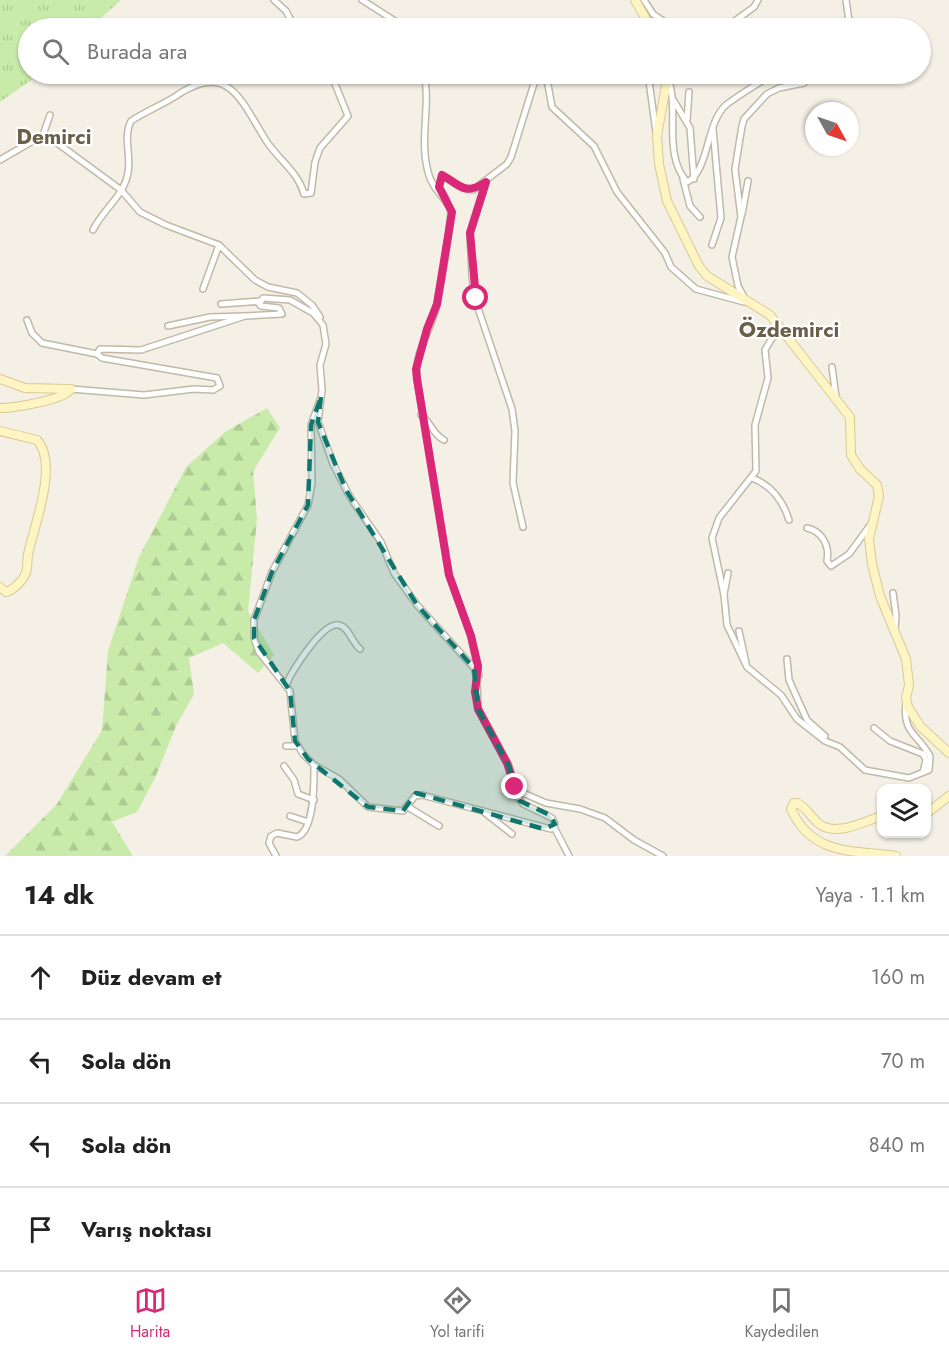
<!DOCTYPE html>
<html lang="tr">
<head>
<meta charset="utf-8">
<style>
  :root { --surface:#fff; --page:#f6f6f6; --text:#222; --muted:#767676; --line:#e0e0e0; --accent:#db2777 }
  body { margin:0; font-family:Jost,sans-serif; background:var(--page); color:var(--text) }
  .controls { position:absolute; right:18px; bottom:18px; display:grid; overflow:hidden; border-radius:12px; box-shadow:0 2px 4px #0004 }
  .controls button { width:54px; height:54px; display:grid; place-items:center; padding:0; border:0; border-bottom:2px solid var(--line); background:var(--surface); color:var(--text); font:30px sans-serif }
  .compass { position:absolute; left:805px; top:102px; width:54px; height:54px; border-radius:50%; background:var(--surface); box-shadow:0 2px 4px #0004; rotate:130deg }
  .stop { position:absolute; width:18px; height:18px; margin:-14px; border:4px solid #db2777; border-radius:50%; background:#fff }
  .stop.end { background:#db2777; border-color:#fff; box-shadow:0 2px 6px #0008 }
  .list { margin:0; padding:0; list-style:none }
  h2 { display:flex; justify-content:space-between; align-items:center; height:78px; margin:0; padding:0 24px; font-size:26px }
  h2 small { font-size:20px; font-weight:400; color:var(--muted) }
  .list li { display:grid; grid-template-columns:39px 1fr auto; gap:18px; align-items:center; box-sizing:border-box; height:84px; padding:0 24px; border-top:2px solid var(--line) }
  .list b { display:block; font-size:22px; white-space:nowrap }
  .list em { font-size:20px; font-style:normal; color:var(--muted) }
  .icon { flex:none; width:33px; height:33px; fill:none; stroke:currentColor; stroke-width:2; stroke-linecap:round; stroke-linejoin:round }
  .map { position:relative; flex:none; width:949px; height:856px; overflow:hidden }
  .search { position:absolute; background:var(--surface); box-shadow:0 2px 4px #0004; left:18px; right:18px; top:18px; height:66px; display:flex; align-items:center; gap:15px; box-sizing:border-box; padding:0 21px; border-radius:33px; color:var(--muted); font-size:22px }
  .sheet { height:414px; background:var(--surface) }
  nav { display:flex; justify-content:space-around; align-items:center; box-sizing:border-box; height:84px; border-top:2px solid var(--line); background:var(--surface); font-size:16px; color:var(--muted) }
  nav a { display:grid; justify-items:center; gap:3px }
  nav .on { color:var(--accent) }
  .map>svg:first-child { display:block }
  .grass { fill:url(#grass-tufts) }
  .forest { fill:url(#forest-firs) }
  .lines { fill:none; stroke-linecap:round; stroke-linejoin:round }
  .street-casing { stroke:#c0b9a7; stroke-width:8 }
  .secondary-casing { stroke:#d7ca91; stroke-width:10 }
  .street { stroke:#fff; stroke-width:5 }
  .secondary { stroke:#fff5c4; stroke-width:8 }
  .route { stroke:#db2777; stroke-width:8 }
  .marked { fill:#0f766e; fill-opacity:0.2; stroke:#0f766e; stroke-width:4.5; stroke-dasharray:12 8; stroke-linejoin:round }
  .labels { text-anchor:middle; stroke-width:4.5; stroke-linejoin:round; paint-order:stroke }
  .quarter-label { font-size:21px; font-weight:bold; fill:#6a604a; stroke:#fff }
</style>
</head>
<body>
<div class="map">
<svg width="949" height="856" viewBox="0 0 949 856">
  <defs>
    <pattern id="grass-tufts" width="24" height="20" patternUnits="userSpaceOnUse" patternTransform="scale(1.5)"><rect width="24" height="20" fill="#c9ebaa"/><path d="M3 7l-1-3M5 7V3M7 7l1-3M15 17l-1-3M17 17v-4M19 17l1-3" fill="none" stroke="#aecb93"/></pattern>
    <pattern id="forest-firs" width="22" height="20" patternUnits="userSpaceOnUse" patternTransform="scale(1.5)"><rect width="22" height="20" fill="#c9ebaa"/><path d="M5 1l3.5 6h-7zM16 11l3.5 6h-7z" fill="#aecb93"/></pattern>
  </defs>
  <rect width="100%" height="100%" fill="#f4f0e5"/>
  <!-- grass -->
  <path class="grass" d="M 0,0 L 121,0 L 90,28 L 28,28 L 28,74 L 40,74 L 0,102 Z"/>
  <!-- forest -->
  <path class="forest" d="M 267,408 L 280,428 L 253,471 L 257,519 L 248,611 L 274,655 L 258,673 L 223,643 L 189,658 L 194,694 L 176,726 L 155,778 L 137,812 L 112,822 L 133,856 L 5,856 L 57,804 L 102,730 L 108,651 L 139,557 L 186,467 L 225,432 Z"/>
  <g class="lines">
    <!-- street casing -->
    <g class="street-casing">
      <g id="street">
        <path d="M 274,0 L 286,11 L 295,28"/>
        <path d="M 362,0 L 406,28"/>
        <path d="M 644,0 L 653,14 L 674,28"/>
        <path d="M 846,0 L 850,28"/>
        <path d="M 725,28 L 754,7 L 758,0"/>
        <path d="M 424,74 C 431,105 419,138 428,172 C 433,192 447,197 451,212 C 448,242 443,274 437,304 C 432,330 414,350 417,379 L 449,575 L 471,636 L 479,675"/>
        <path d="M 546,74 L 552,107 L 594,146 L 617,192 L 665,253 L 671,267 L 696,289 L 744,302"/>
        <path d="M 648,74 L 656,132"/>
        <path d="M 668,78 C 680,111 662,153 687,182 C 709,172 706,122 726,105 C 729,102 761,81 764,80 C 780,76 796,85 809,74"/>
        <path d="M 214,80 L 220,74"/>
        <path d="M 674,101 L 690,128 L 694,179"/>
        <path d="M 687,120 L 689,92"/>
        <path d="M 43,135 L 50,115"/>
        <path d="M 0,160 L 43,135 L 49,137 L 121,190 L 140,212 L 166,225 L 219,245 L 255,280 L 268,287 L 297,293 L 312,305 L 320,317"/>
        <path d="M 683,179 L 690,206 L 700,217"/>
        <path d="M 486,181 L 470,233 L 472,277 L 477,305 L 512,409 L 515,431 L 513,483 L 523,527"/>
        <path d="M 446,199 L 439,187 L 442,175 L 460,187 L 473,190 L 507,164 L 511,157 L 537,74"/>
        <path d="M 742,214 L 748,181"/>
        <path d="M 93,230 C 102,211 122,197 127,177 C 133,158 122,139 131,121 C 146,111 162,105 176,96 C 229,60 241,101 267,142 C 280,161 298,172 304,194 L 311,193 L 315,162 L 320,148 L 348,116 L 331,74"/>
        <path d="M 712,245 L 721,218 L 713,129"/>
        <path d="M 203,289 L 219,245"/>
        <path d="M 744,297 L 738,286 L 732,257 L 741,217 L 735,169 L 742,126 L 744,119 L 767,94 L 779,88 L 804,83 L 805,77"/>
        <path d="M 221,304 L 261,301"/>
        <path d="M 27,320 L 32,333 L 42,343 L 97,354"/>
        <path d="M 168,326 L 210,317 L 243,316"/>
        <path d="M 783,330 L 772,338 L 765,350 L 768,378 L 755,425 L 756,471 L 719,518 L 712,538 L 724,595 L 727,625 L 747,667 L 781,695 L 797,719 L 825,741 L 840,747 L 865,770 L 909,778 L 929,770 L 930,756 C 917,733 902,733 906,703"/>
        <path d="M 832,367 L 836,397"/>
        <path d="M 71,389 L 144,395 L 194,389 L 213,390 L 220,386 L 217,378 L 102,358 L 97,354 L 100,349 L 141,350 L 245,316 L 282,314 L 279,308 L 261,306 L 259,304 L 263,298 L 290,300 L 313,313 L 323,325 L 326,344 L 320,365 L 322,390 L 318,422 L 333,464 L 350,497 L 381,542 L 394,573 L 417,605 L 474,668 L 477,678 L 478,709 L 509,766 L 518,798 L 523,804 L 552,818 L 555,824 L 551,829 L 422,795 L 415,796 L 403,811 L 368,807 L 339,779 L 314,765 L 303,754 L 295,741 L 290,691 L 259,652 L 254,638 L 254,620 L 272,572 L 308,505 L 312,483 L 311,425 L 321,397"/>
        <path d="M 421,415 C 431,422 432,434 444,440"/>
        <path d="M 752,478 C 771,485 783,501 789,520"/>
        <path d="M 807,528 C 822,531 830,546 827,561 L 831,566 L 849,554 L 871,524"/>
        <path d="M 893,593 L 896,615 L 895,630"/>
        <path d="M 724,594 L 728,573"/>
        <path d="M 739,631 L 746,663"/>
        <path d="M 787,659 L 789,680 L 807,720 L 825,736"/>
        <path d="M 286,685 C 292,671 323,621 339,625 C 349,627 352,643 360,649"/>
        <path d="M 874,728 L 890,741 L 923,754 L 926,760 L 923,772"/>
        <path d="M 286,746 L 297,746"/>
        <path d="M 284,766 L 294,780 L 298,794 L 314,800"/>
        <path d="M 516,790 L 546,803 L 580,809 L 605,818 L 634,840 L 663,856"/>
        <path d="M 408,807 L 439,826"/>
        <path d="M 484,812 L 512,834"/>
        <path d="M 290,816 L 308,822"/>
        <path d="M 554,827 L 569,856"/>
        <path d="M 276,856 L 269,843 L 271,836 L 277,833 L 297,837 C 315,830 314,782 314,765"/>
      </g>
    </g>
    <!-- secondary casing -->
    <g class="secondary-casing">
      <g id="secondary">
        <path d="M 635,0 L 651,28"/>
        <path d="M 668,74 L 657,136 L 659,164 L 667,201 L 699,266 L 707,276 L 770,315 L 850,417 L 851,455 L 860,469 L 877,485 L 879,496 L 869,539 L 872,564 L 880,596 L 906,659 L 909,685 L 906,698 L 908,707 L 920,726 L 949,753"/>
        <path d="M 0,379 L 25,388 L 71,389"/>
        <path d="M 0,408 C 14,408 64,400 71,389"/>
        <path d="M 0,431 L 37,440 C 59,464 34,526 28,554 C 27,560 28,567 26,573 C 23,580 14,590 6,592 L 0,587"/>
        <path d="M 926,814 L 949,796"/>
        <path d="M 882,816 C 864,821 835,838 818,823 C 810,816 806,807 797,803 L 794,803 L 791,809 C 812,856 853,850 896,856"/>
      </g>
    </g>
    <!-- street -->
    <use href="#street" class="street"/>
    <!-- secondary -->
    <use href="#secondary" class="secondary"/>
  </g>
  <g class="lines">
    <!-- route -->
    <path class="route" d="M 476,298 L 470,233 L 486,182 C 464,196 462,186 442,175 L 439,187 L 452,212 L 437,304 L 427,329 L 416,369 L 417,379 L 449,575 L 471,636 L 478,666 L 475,692 L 478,709 L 507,763 L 515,787"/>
  </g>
  <!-- marked area -->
  <path class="marked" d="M 321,397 L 318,422 L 346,490 L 417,605 L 474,668 L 478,709 L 509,766 L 520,801 L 550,815 L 555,824 L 544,829 L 416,793 L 403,811 L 368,807 L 308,759 L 295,741 L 290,691 L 254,638 L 254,620 L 272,572 L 308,505 L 311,425 Z"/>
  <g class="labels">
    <!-- quarter labels -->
    <g class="quarter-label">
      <text x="54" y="144">Demirci</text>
      <text x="789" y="337">Özdemirci</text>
    </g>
  </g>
</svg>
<div class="controls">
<button><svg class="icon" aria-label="layers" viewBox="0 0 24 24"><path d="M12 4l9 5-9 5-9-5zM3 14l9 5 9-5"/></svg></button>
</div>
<svg class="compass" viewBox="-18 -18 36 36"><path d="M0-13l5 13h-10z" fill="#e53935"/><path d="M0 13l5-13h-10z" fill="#767676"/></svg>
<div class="stop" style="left:476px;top:298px"></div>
<div class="stop end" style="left:515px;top:787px"></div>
<div class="search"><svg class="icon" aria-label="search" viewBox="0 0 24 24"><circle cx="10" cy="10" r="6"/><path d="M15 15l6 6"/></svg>Burada ara</div>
</div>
<section class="sheet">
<h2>14 dk<small>Yaya · 1.1 km</small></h2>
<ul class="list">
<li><svg class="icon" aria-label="ahead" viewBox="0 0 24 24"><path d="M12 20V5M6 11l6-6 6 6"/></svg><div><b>Düz devam et</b></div><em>160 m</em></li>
<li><svg class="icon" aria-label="left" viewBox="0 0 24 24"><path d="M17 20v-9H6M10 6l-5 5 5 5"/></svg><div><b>Sola dön</b></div><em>70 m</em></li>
<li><svg class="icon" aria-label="left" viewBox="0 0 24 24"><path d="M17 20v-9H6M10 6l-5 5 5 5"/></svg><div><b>Sola dön</b></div><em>840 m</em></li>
<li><svg class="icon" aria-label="arrive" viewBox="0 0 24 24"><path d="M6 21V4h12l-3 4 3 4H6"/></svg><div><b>Varış noktası</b></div></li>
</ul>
</section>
<nav>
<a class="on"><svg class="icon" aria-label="map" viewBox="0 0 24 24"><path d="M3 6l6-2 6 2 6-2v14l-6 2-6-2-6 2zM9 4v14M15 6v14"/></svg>Harita</a>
<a><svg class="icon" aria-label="directions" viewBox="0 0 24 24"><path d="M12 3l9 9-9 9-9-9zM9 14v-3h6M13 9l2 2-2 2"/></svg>Yol tarifi</a>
<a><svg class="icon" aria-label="saved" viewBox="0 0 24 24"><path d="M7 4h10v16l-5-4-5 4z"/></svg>Kaydedilen</a>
</nav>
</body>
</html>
